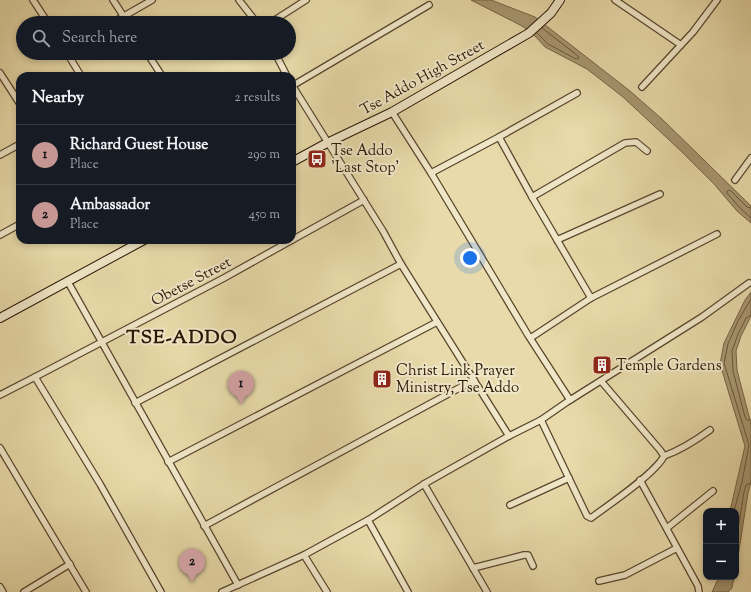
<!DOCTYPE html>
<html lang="en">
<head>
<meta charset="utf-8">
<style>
  :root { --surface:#171b24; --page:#20242c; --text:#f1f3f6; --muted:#9ea1a6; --line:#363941; --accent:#c59692 }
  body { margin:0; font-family:"Sorts Mill Goudy",serif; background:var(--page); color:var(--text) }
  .controls { position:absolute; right:12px; bottom:12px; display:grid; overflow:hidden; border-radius:8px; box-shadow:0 2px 6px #0003 }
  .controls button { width:36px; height:36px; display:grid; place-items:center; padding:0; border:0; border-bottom:1px solid var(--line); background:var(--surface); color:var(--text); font:20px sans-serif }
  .you { position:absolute; left:470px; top:258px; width:14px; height:14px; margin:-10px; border:3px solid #fff; border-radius:50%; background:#1a73e8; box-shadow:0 0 0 6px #1a73e833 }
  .badge { display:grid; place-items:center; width:26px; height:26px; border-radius:50%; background:var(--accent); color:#111; font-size:13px; font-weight:700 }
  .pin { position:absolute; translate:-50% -33px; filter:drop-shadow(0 1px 2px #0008) }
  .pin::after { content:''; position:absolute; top:21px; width:14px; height:12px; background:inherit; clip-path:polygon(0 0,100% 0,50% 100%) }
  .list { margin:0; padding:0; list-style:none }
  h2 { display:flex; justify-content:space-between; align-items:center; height:52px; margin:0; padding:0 16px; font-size:17px }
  h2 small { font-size:13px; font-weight:400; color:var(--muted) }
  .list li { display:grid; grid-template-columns:26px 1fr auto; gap:12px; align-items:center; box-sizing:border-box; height:60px; padding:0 16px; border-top:1px solid var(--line) }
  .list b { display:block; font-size:15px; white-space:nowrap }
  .list p { margin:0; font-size:13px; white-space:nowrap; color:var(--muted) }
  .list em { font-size:13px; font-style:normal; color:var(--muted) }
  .icon { flex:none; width:22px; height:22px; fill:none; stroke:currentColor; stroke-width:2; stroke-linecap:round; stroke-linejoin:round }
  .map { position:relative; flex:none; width:751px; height:592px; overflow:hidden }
  .search { position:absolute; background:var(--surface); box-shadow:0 2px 6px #0003; left:16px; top:16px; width:280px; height:44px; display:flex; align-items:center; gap:10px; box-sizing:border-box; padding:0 14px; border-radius:22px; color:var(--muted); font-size:15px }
  .panel { position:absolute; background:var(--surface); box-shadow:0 2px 6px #0003; left:16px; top:72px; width:280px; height:172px; border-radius:12px }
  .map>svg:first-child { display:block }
  .water { fill:#a79771; stroke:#756345 }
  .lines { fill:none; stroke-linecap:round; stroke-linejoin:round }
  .shore { stroke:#68563a; stroke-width:1 }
  .street-casing { stroke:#59462d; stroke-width:8 }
  .secondary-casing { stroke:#291503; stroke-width:10 }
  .street { stroke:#f0e7c8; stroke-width:5.5 }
  .secondary { stroke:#f0e7c8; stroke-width:8 }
  .labels { text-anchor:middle; stroke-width:4; stroke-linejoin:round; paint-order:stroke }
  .street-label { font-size:15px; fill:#291503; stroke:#f0e7c8 }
  .poi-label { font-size:15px; fill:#291503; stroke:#f0e7c8; text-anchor:start }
  .district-label { font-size:19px; font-weight:bold; letter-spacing:1px; fill:#291503; stroke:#f0e7c8 }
</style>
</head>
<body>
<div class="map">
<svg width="751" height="592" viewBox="0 0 751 592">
  <rect width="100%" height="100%" fill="#e8daaa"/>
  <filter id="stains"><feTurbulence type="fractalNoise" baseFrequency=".005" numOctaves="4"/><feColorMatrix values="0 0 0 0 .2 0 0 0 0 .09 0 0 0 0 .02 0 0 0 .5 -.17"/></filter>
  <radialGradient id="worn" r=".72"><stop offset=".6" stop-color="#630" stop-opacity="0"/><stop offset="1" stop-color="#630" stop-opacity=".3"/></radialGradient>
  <!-- water -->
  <g class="water">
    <path d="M 471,0 L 491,0 L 535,17 L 630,91 L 662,119 L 751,206 L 751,223 L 737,211 L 714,184 L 682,152 L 623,97 L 587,69 L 545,47 L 535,36 L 522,26 Z"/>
    <path d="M 751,292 L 751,316 L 741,336 L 736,351 L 737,370 L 751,424 L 751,482 L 748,493 L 736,569 L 736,511 L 730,511 L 745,446 L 720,364 L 724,343 L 745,300 Z"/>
    <path d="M 719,577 L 734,577 L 732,588 L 728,592 L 712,592 Z"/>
  </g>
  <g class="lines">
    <!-- shore -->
    <g class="shore">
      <path d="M 537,33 L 548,44 L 576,59 L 579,58 L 578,56 L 542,28"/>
      <path d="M 751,208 L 747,207 L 730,190 L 727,191 L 727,193 L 740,208 L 751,218"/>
      <path d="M 751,315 L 746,318 L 738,334 L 732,351 L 733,371 L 745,417 L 747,420 L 751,420"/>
      <path d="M 734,511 L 742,482 L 749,445 L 724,363 L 728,344 L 738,321 L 751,299"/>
      <path d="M 736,542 L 744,492 L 746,485 L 751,483"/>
    </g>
    <!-- street casing -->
    <g class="street-casing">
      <g id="street">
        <path d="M 33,0 L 48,23"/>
        <path d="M 113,0 L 128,23"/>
        <path d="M 239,0 L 257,23"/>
        <path d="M 615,0 L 681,45"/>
        <path d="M 112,23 L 152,0"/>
        <path d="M 270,23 L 306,0"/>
        <path d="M 67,53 L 81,76"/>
        <path d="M 147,53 L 162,76"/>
        <path d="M 275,53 L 287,76"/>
        <path d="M 0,73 L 20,104"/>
        <path d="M 292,85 L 383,231 L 401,264 L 509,436"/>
        <path d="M 292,86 L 429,5"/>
        <path d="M 642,87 L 693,32 L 717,0"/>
        <path d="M 392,112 L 431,173 L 528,335 L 570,400"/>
        <path d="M 499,137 L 532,197 L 591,298"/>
        <path d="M 0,155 L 20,144"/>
        <path d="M 431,173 L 499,137 L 577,93"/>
        <path d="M 735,180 L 751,158"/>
        <path d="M 532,197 L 625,143 L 636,142 L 647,151"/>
        <path d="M 0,235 L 20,224"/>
        <path d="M 292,240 L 364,200"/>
        <path d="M 557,240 L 660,194"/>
        <path d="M 68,282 L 238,585"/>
        <path d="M 530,337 L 532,337 L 591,298 L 717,234"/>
        <path d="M 35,377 L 224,278 L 292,240"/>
        <path d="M 0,395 L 35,377 L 100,484 L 161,592"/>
        <path d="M 135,403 L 401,264"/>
        <path d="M 541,420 L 587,516 L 591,518 C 607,506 656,473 664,456 L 660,450 L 601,381"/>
        <path d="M 0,448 L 86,592"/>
        <path d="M 664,456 C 681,450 695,441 710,430"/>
        <path d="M 168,462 L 437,322"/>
        <path d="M 640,480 L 698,586 L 699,592"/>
        <path d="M 424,484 L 487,592"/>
        <path d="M 510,505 L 569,478"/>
        <path d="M 368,520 L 408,592"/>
        <path d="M 204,526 L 474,380"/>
        <path d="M 667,528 L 713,491"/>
        <path d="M 304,555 L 327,592"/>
        <path d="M 473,568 L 524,555 L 528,555 L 533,566"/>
        <path d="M 599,581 L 625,575 L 677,548"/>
        <path d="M 0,587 L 3,592"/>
        <path d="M 24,592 L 70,564"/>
        <path d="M 222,592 L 304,555 L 368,520 L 424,484 L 509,436 L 541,420 L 567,402 L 702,317 L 749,283"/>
      </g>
    </g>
    <!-- secondary casing -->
    <g class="secondary-casing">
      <g id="secondary">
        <path d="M 292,162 L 327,143 L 392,112 L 529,33 L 551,13 L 560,0"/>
        <path d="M 0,318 L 144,240"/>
      </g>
    </g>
    <!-- street -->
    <use href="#street" class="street"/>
    <!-- secondary -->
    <use href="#secondary" class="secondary"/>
  </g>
  <!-- icons -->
  <defs>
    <g id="bus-square" transform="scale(1)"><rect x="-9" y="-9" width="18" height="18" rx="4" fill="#8f2418" stroke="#f0e7c8"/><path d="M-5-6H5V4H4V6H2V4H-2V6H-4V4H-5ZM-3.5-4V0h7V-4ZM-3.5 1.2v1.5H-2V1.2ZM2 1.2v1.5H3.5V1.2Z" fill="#fff"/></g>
    <g id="building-square" transform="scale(1)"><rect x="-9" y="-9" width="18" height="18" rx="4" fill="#8f2418" stroke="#f0e7c8"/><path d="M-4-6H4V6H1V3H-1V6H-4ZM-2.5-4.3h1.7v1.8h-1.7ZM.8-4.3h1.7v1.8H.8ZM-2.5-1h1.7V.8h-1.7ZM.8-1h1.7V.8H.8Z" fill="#fff"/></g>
  </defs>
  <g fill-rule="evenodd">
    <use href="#bus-square" x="317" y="159"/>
    <use href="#building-square" x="602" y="365"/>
    <use href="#building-square" x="382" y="379"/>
  </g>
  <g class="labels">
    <!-- street labels -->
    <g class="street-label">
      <text transform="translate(422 77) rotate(-29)" y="5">Tse Addo High Street</text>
      <text transform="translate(191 281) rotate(-28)" y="5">Obetse Street</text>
    </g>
    <!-- poi labels -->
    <g class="poi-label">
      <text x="331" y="155">Tse Addo<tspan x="331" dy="17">'Last Stop'</tspan></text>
      <text x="616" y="370">Temple Gardens</text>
      <text x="396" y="375">Christ Link Prayer<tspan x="396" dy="17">Ministry, Tse Addo</tspan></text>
    </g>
    <!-- district labels -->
    <g class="district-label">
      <text x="182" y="343">TSE-ADDO</text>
    </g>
  </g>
  <rect width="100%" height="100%" filter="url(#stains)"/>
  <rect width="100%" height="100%" fill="url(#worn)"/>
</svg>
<div class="controls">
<button>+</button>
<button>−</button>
</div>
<div class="you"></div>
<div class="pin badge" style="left:241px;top:404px">1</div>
<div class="pin badge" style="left:192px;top:582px">2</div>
<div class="search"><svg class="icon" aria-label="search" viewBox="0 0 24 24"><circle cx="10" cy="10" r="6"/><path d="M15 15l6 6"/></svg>Search here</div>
<section class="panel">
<h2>Nearby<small>2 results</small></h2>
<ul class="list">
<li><span class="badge">1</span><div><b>Richard Guest House</b><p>Place</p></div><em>290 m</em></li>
<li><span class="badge">2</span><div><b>Ambassador</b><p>Place</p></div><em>450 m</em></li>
</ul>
</section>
</div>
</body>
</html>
